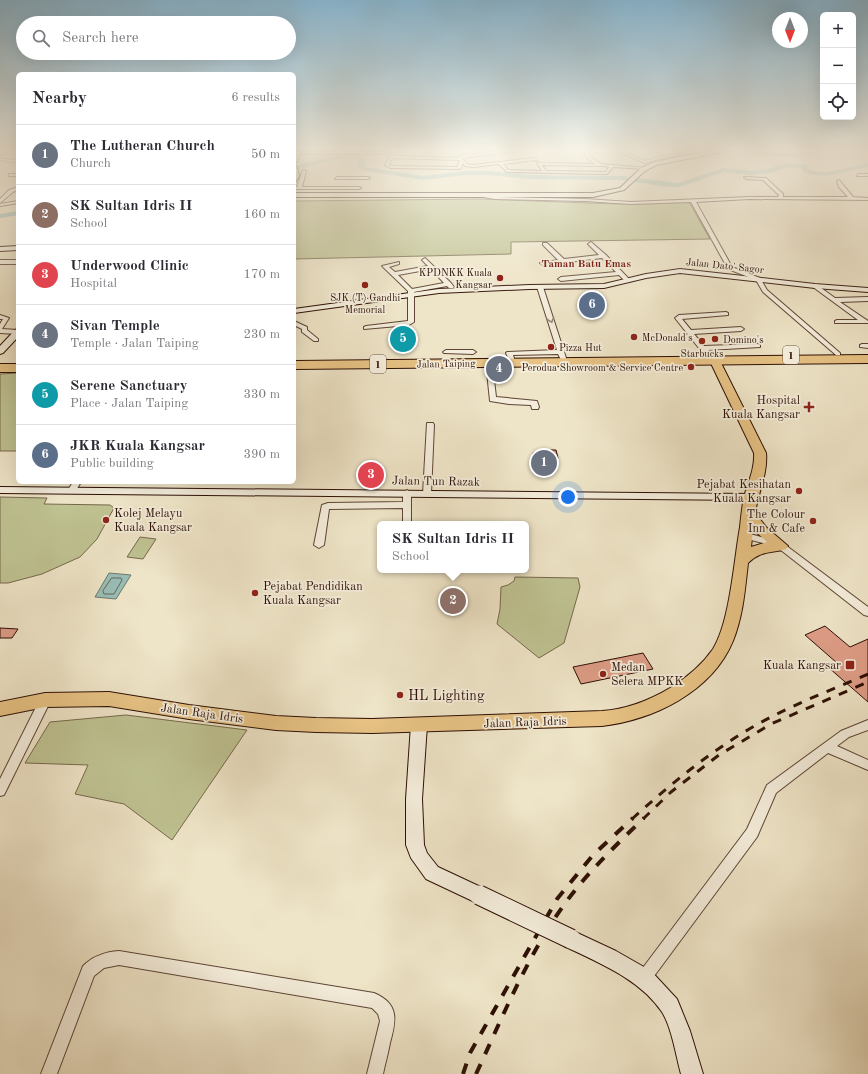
<!DOCTYPE html>
<html lang="en">
<head>
<meta charset="utf-8">
<style>
  :root { --surface:#fff; --page:#f2f2f3; --text:#2b2b33; --muted:#7c7c81; --line:#e1e1e2; --accent:#0f766e }
  body { margin:0; font-family:"Old Standard TT",serif; background:var(--page); color:var(--text) }
  .controls { position:absolute; right:12px; top:12px; display:grid; overflow:hidden; border-radius:6px; box-shadow:0 4px 16px #0002 }
  .controls button { width:36px; height:36px; display:grid; place-items:center; padding:0; border:0; border-bottom:1px solid var(--line); background:var(--surface); color:var(--text); font:20px sans-serif }
  .compass { position:absolute; left:772px; top:12px; width:36px; height:36px; border-radius:50%; background:var(--surface); box-shadow:0 4px 16px #0002; rotate:180deg }
  .you { position:absolute; left:568px; top:497px; width:14px; height:14px; margin:-10px; border:3px solid #fff; border-radius:50%; background:#1a73e8; box-shadow:0 0 0 6px #1a73e833 }
  .badge { display:grid; place-items:center; width:26px; height:26px; border-radius:50%; background:var(--accent); color:#fff; font-size:13px; font-weight:700 }
  .pin { position:absolute; translate:-50% -50%; border:2px solid #fff; box-shadow:0 1px 4px #0006 }
  .popup { position:absolute; left:377px; top:521px; width:152px; height:52px; box-sizing:border-box; display:grid; place-content:center; border-radius:6px; background:var(--surface); filter:drop-shadow(0 1px 3px #0005); font-size:13px; white-space:nowrap; color:var(--muted) }
  .popup b { font-size:15px; color:var(--text) }
  .popup::after { content:''; position:absolute; left:50%; top:100%; margin-left:-8px; border:8px solid transparent; border-top-color:var(--surface) }
  .list { margin:0; padding:0; list-style:none }
  h2 { display:flex; justify-content:space-between; align-items:center; height:52px; margin:0; padding:0 16px; font-size:17px }
  h2 small { font-size:13px; font-weight:400; color:var(--muted) }
  .list li { display:grid; grid-template-columns:26px 1fr auto; gap:12px; align-items:center; box-sizing:border-box; height:60px; padding:0 16px; border-top:1px solid var(--line) }
  .list b { display:block; font-size:15px; white-space:nowrap }
  .list p { margin:0; font-size:13px; white-space:nowrap; color:var(--muted) }
  .list em { font-size:13px; font-style:normal; color:var(--muted) }
  .icon { flex:none; width:22px; height:22px; fill:none; stroke:currentColor; stroke-width:2; stroke-linecap:round; stroke-linejoin:round }
  .map { position:relative; flex:none; width:868px; height:1074px; overflow:hidden }
  .search { position:absolute; background:var(--surface); box-shadow:0 4px 16px #0002; left:16px; top:16px; width:280px; height:44px; display:flex; align-items:center; gap:10px; box-sizing:border-box; padding:0 14px; border-radius:22px; color:var(--muted); font-size:15px }
  .panel { position:absolute; background:var(--surface); box-shadow:0 4px 16px #0002; left:16px; top:72px; width:280px; height:412px; border-radius:6px }
  .map>svg:first-child { display:block }
  .green { fill:#bfc292; stroke:#76684b }
  .water { fill:#99beb7; stroke:#6e786f }
  .lines { fill:none; stroke-linecap:round; stroke-linejoin:round }
  .shore { stroke:#63665e; stroke-width:1 }
  .river { fill:#99beb7; fill-rule:evenodd }
  .building { fill:#de9d87; stroke:#2d0f04 }
  .street-casing { stroke:#5d4435; stroke-width:2 }
  .secondary-casing { stroke:#2d0f04; stroke-width:2 }
  .primary-casing { stroke:#2d0f04; stroke-width:2 }
  .highway-casing { stroke:#2d0f04; stroke-width:2 }
  .street { fill:#f4eddb; fill-rule:evenodd }
  .secondary { fill:#f4eddb; fill-rule:evenodd }
  .primary { fill:#e7c284; fill-rule:evenodd }
  .highway { fill:#e7c284; fill-rule:evenodd }
  .rail-far1 { stroke:#2d0f04; stroke-width:3; stroke-dasharray:9 9; stroke-linecap:butt }
  .rail { stroke:#2d0f04; stroke-width:4; stroke-dasharray:11 11; stroke-linecap:butt }
  .secondary-bridge-casing { stroke:#2d0f04; stroke-width:21; stroke-linecap:butt }
  .secondary-bridge { stroke:#f4eddb; stroke-width:19 }
  .oneway { stroke:#9a897a }
  .poi-dot { fill:#8f2418; stroke:#f4eddb; stroke-width:1.5 }
  .labels { text-anchor:middle; stroke-width:3.5; stroke-linejoin:round; paint-order:stroke }
  .far-street-label { font-size:10px; fill:#2d0f04; stroke:#f4eddb }
  .far-poi-label { font-size:10px; fill:#2d0f04; stroke:#f4eddb; text-anchor:start }
  .far-neighbourhood-label { font-size:11px; font-weight:bold; fill:#7a1f14; stroke:#f4eddb }
  .shield { fill:#f4eddb; stroke:#695244; stroke-width:1 }
  .shield-label { font-size:11px; font-weight:bold; fill:#2d0f04 }
  .poi-label { font-size:12px; fill:#2d0f04; stroke:#f4eddb; text-anchor:end }
  .street-label { font-size:12px; fill:#2d0f04; stroke:#f4eddb }
  .near-poi-label { font-size:14px; fill:#2d0f04; stroke:#f4eddb; text-anchor:start }
</style>
</head>
<body>
<div class="map">
<svg width="868" height="1074" viewBox="0 0 868 1074">
  <rect width="100%" height="100%" fill="#eee4c7"/>
  <filter id="stains"><feTurbulence type="fractalNoise" baseFrequency=".005" numOctaves="4"/><feColorMatrix values="0 0 0 0 .2 0 0 0 0 .09 0 0 0 0 .02 0 0 0 .5 -.17"/></filter>
  <radialGradient id="worn" r=".72"><stop offset=".6" stop-color="#630" stop-opacity="0"/><stop offset="1" stop-color="#630" stop-opacity=".3"/></radialGradient>
  <!-- green -->
  <g class="green">
    <path d="M 801,149 L 803,156 L 752,154 L 748,150 Z"/>
    <path d="M 480,199 L 616,204 L 689,202 L 710,239 L 511,242 L 511,254 L 294,259 L 294,201 Z"/>
    <path d="M 18,373 L 18,451 L 0,451 L 0,374 Z"/>
    <path d="M 0,497 L 47,498 L 44,504 L 110,505 L 114,508 L 97,539 L 80,557 L 42,574 L 8,583 L 0,583 Z"/>
    <path d="M 140,537 L 156,539 L 143,559 L 127,557 Z"/>
    <path d="M 515,577 L 578,578 L 580,587 L 564,643 L 539,658 L 497,624 L 500,609 L 501,587 L 508,585 L 514,581 Z"/>
    <path d="M 126,715 L 247,730 L 172,840 L 124,804 L 75,794 L 88,765 L 25,763 L 50,722 Z"/>
  </g>
  <!-- water -->
  <path class="water" d="M 109,573 L 131,575 L 116,599 L 95,597 Z"/>
  <g class="lines">
    <!-- shore -->
    <path class="shore" d="M 112,578 L 121,578 L 122,580 L 114,594 L 104,594 L 103,591 Z"/>
    <!-- river -->
    <g class="river">
      <path d="M 352,154 L 362,156 L 366,167 L 423,176 L 465,171 L 487,171 L 531,175 L 622,176 L 678,183 L 723,168 L 751,171 L 768,169 L 788,163 L 807,165 L 808,169 L 818,172 L 827,172 L 868,163 L 868,167 C 846,170 823,182 802,171 L 801,168 L 788,167 L 769,173 L 751,175 L 724,172 L 679,187 L 669,187 L 622,180 L 531,179 L 487,175 L 465,175 L 423,180 L 362,170 L 358,166 L 357,159 C 336,157 314,165 294,170 L 294,166 L 336,156 Z"/>
      <path d="M 18,211 L 18,215 L 0,218 L 0,214 Z"/>
    </g>
  </g>
  <!-- building -->
  <g class="building">
    <path d="M 394,333 L 413,333 L 412,344 L 394,344 Z"/>
    <path d="M 538,450 L 556,450 L 558,458 L 553,458 L 555,468 L 535,468 L 533,453 L 539,453 Z"/>
    <path d="M 825,626 L 850,647 L 868,639 L 868,702 L 828,667 L 837,663 L 805,635 Z"/>
    <path d="M 0,628 L 18,629 L 12,638 L 0,638 Z"/>
    <path d="M 643,653 L 653,669 L 581,684 L 573,667 Z"/>
  </g>
  <g class="lines">
    <!-- street casing -->
    <g class="street-casing">
      <g id="street">
        <path d="M 1,149 L 18,149 L 18,150 L 5,152 Z"/>
        <path d="M 514,149 L 530,149 L 462,158 L 467,164 L 473,165 L 535,158 L 536,160 L 503,164 L 508,170 L 542,171 L 536,161 L 540,163 L 595,164 L 588,159 L 583,149 L 588,149 L 591,157 L 601,164 L 647,168 L 645,169 L 613,167 L 607,174 L 507,172 L 499,164 L 473,167 L 465,166 L 463,163 L 461,168 L 459,169 L 391,168 L 385,165 L 390,156 L 386,154 L 298,154 L 296,153 L 298,152 L 387,152 L 393,154 L 394,156 L 458,158 L 459,156 L 463,155 ZM 392,158 L 460,160 L 457,167 L 392,166 L 389,165 ZM 542,165 L 605,166 L 609,167 L 606,172 L 546,171 Z"/>
        <path d="M 627,149 L 635,149 L 625,152 L 645,161 L 662,156 L 706,149 L 711,150 L 662,158 L 645,163 L 619,152 Z"/>
        <path d="M 0,158 L 18,161 L 18,163 L 0,160 Z"/>
        <path d="M 303,170 L 306,171 L 302,187 L 359,187 L 361,188 L 359,189 L 294,189 L 294,187 L 297,187 Z"/>
        <rect x="9" y="174" width="9" height="2"/>
        <path d="M 859,174 L 868,174 L 868,176 L 857,176 Z"/>
        <path d="M 337,177 L 368,177 L 370,178 L 368,179 L 335,179 Z"/>
        <path d="M 744,177 L 766,178 L 783,194 L 783,197 L 848,197 L 839,187 L 837,181 L 839,180 L 853,197 L 868,198 L 868,200 L 749,199 L 696,202 L 732,267 L 760,278 L 767,290 L 840,353 L 840,355 L 836,355 L 763,292 L 756,280 L 728,269 L 691,202 L 631,204 L 585,201 L 495,199 L 477,196 L 479,195 L 495,197 L 585,199 L 631,202 L 749,197 L 778,197 L 779,195 L 763,180 L 746,179 Z"/>
        <path d="M 18,187 L 18,190 L 13,192 L 0,203 L 0,199 L 9,190 Z"/>
        <path d="M 18,201 L 18,203 L 0,206 L 0,204 Z"/>
        <path d="M 591,242 L 606,255 L 630,280 L 630,282 L 626,282 L 619,275 L 561,281 L 558,279 L 561,277 L 616,272 L 602,258 L 543,265 L 540,263 L 558,260 L 543,245 L 543,243 L 547,243 L 564,259 L 599,255 L 588,244 Z"/>
        <path d="M 425,258 L 451,283 L 454,287 L 453,288 L 449,288 L 447,286 L 414,292 L 414,322 L 409,325 L 364,329 L 364,327 L 366,326 L 408,321 L 408,291 L 382,266 L 399,262 L 399,264 L 389,267 L 395,272 L 428,266 L 422,260 ZM 431,269 L 444,283 L 412,289 L 398,275 Z"/>
        <rect x="0" y="260" width="18" height="4"/>
        <path d="M 540,285 L 543,287 L 567,361 L 566,362 L 562,362 L 558,354 L 513,355 L 515,362 L 514,363 L 510,363 L 506,353 L 507,352 L 557,350 L 537,287 Z"/>
        <path d="M 813,285 L 817,285 L 835,298 L 868,297 L 868,301 L 840,302 L 868,321 L 868,323 L 835,323 L 835,321 L 837,320 L 858,320 L 813,287 Z"/>
        <path d="M 726,312 L 728,313 L 728,315 L 682,319 L 691,330 L 741,327 L 744,329 L 741,331 L 694,334 L 704,346 L 758,344 L 760,345 L 760,347 L 708,350 L 716,357 L 715,358 L 711,358 L 698,347 L 675,318 L 679,315 Z"/>
        <path d="M 0,315 L 9,318 L 2,329 L 18,330 L 18,334 L 0,333 L 0,324 L 3,319 L 0,319 Z"/>
        <path d="M 294,321 L 307,327 L 307,330 L 318,339 L 318,341 L 314,341 L 302,332 L 302,329 L 294,325 Z"/>
        <path d="M 862,344 L 868,344 L 868,348 L 860,347 L 860,345 Z"/>
        <path d="M 446,350 L 473,350 L 476,352 L 473,354 L 444,353 L 443,352 Z"/>
        <path d="M 489,360 L 492,362 L 496,397 L 537,401 L 539,407 L 538,409 L 532,409 L 531,405 L 509,404 L 490,401 L 486,362 Z"/>
        <path d="M 427,423 L 433,423 L 434,425 L 431,494 L 427,497 L 423,494 Z"/>
        <path d="M 73,482 L 81,482 L 75,492 L 72,493 L 68,490 Z"/>
        <path d="M 407,490 L 411,493 L 411,524 L 403,524 L 403,508 L 329,509 L 324,545 L 319,548 L 314,545 L 322,505 L 328,503 L 403,502 L 403,493 Z"/>
        <path d="M 746,533 L 777,541 L 788,547 L 868,607 L 868,616 L 864,615 L 782,551 L 771,545 L 743,538 L 742,536 Z"/>
        <path d="M 45,696 L 49,697 L 51,700 L 4,795 L 0,796 L 0,779 L 41,697 Z"/>
        <path d="M 868,720 L 868,730 L 849,737 L 837,746 L 868,760 L 868,770 L 828,753 L 776,793 L 757,837 L 649,983 L 644,985 L 639,983 L 637,978 L 639,973 L 747,829 L 767,785 L 841,731 Z"/>
        <path d="M 119,951 L 374,993 C 400,1004 396,1021 390,1043 C 388,1054 385,1064 383,1074 L 367,1074 L 380,1021 L 378,1014 L 372,1008 L 119,965 L 104,968 L 94,976 L 57,1074 L 41,1074 L 83,966 C 93,956 105,952 119,951 Z"/>
      </g>
    </g>
    <!-- secondary casing -->
    <g class="secondary-casing">
      <g id="secondary">
        <path d="M 5,149 L 12,149 L 0,155 L 0,151 Z"/>
        <path d="M 295,149 L 301,149 L 297,162 L 294,164 Z"/>
        <path d="M 727,149 L 738,149 L 656,165 L 645,171 L 624,190 L 593,197 L 294,197 L 294,193 L 593,193 L 620,188 L 641,168 L 652,163 L 677,157 Z"/>
        <path d="M 294,165 L 297,167 L 299,176 L 296,181 L 294,182 Z"/>
        <path d="M 18,246 L 18,250 L 0,251 L 0,247 Z"/>
        <path d="M 680,269 L 815,284 L 868,288 L 868,292 L 815,288 L 680,273 L 646,278 L 604,288 L 529,289 L 439,293 L 294,313 L 294,309 L 439,289 L 529,285 L 604,284 L 646,274 Z"/>
        <path d="M 18,329 L 18,337 L 3,353 L 0,354 L 0,346 L 15,330 Z"/>
        <path d="M 0,487 L 751,494 L 755,495 L 757,497 L 755,499 L 751,500 L 0,493 Z"/>
        <path d="M 419,719 L 424,721 L 427,725 L 422,799 L 424,845 L 427,853 L 438,867 L 485,889 L 488,895 L 485,901 L 479,904 L 426,879 L 411,858 L 406,845 L 406,799 L 411,725 L 414,721 Z"/>
        <path d="M 571,930 L 616,951 L 651,971 L 677,999 L 690,1031 L 703,1074 L 681,1074 C 676,1056 672,1028 662,1012 C 640,979 599,963 564,946 L 562,939 L 564,932 Z"/>
      </g>
    </g>
    <!-- primary casing -->
    <g class="primary-casing">
      <path id="primary" d="M 713,354 L 718,357 L 766,453 C 768,473 758,493 755,513 L 767,528 L 788,546 L 786,549 C 769,554 762,550 748,563 C 745,590 743,616 733,641 C 712,692 653,720 602,726 L 372,733 L 316,732 L 276,730 L 189,719 L 109,706 L 45,707 L 0,716 L 0,702 L 45,693 L 109,692 L 189,705 L 276,716 L 316,718 L 372,719 L 602,711 C 627,709 648,701 670,688 C 686,678 702,665 713,649 C 730,622 734,560 740,527 C 741,517 742,507 744,497 C 748,482 755,469 754,453 L 708,357 ZM 753,529 L 767,542 L 751,547 Z"/>
    </g>
    <!-- highway casing -->
    <g class="highway-casing">
      <g id="highway">
        <path d="M 868,355 L 868,363 L 294,369 L 294,361 Z"/>
        <rect x="0" y="364" width="18" height="8"/>
      </g>
    </g>
    <!-- street -->
    <use href="#street" class="street"/>
    <!-- secondary -->
    <use href="#secondary" class="secondary"/>
    <!-- primary -->
    <use href="#primary" class="primary"/>
    <!-- highway -->
    <use href="#highway" class="highway"/>
    <!-- rail-far1 -->
    <g class="rail-far1">
      <path d="M 632,819 C 675,780 719,744 771,717 C 802,701 836,688 868,674"/>
      <path d="M 643,819 L 671,792 L 719,755 L 771,724 L 868,682"/>
    </g>
    <!-- rail -->
    <g class="rail">
      <path d="M 463,1074 L 470,1053 L 557,899 L 593,855 L 633,818"/>
      <path d="M 476,1074 C 503,1016 528,954 566,902 C 589,871 616,845 644,818"/>
    </g>
    <!-- secondary-bridge casing -->
    <g class="secondary-bridge-casing">
      <path id="secondary-bridge" d="M 479,895 L 571,939"/>
    </g>
    <!-- secondary-bridge -->
    <use href="#secondary-bridge" class="secondary-bridge"/>
  </g>
  <!-- one-way arrows -->
  <defs><path id="oneway-chevron" d="M-2-3.5L2.5 0L-2 3.5" fill="none" stroke-width="1.6" stroke-linecap="round" stroke-linejoin="round"/></defs>
  <use class="oneway" href="#oneway-chevron" transform="translate(551 320) rotate(71)"/>
  <!-- sky -->
  <linearGradient id="sky" x2="0" y2="1"><stop stop-color="#88b8d4"/><stop offset="0.5" stop-color="#f7f3e6"/><stop offset="1" stop-color="#f7f3e6" stop-opacity="0"/></linearGradient>
  <rect width="868" height="300" fill="url(#sky)"/>
  <!-- markers -->
  <g class="poi-dot">
    <circle cx="500" cy="278" r="4"/>
    <circle cx="365" cy="285" r="4"/>
    <circle cx="634" cy="337" r="4"/>
    <circle cx="715" cy="339" r="4"/>
    <circle cx="702" cy="341" r="4"/>
    <circle cx="551" cy="347" r="4"/>
    <circle cx="691" cy="367" r="4"/>
    <path d="M807 401h4v4h4v4h-4v4h-4v-4h-4v-4h4z"/>
    <circle cx="799" cy="491" r="4"/>
    <circle cx="106" cy="520" r="4"/>
    <circle cx="813" cy="521" r="4"/>
    <circle cx="255" cy="593" r="4"/>
    <rect x="845" y="660" width="10" height="10" rx="2"/>
    <circle cx="603" cy="674" r="4"/>
    <circle cx="400" cy="695" r="4"/>
  </g>
  <g class="labels">
    <!-- far-street labels -->
    <g class="far-street-label">
      <text transform="translate(725 265) rotate(6)" y="4">Jalan Dato' Sagor</text>
      <text transform="translate(446 363) rotate(-1)" y="4">Jalan Taiping</text>
    </g>
    <!-- far-poi labels -->
    <g class="far-poi-label">
      <text x="492" y="276" text-anchor="end">KPDNKK Kuala<tspan x="492" dy="12">Kangsar</tspan></text>
      <text x="365" y="301" text-anchor="middle">SJK (T) Gandhi<tspan x="365" dy="12">Memorial</tspan></text>
      <text x="642" y="341">McDonald's</text>
      <text x="723" y="343">Domino's</text>
      <text x="559" y="351">Pizza Hut</text>
      <text x="702" y="357" text-anchor="middle">Starbucks</text>
      <text x="683" y="371" text-anchor="end">Perodua Showroom &amp; Service Centre</text>
    </g>
    <!-- far-neighbourhood labels -->
    <g class="far-neighbourhood-label">
      <text x="586" y="267">Taman Batu Emas</text>
    </g>
    <!-- shield labels -->
    <g class="shield">
      <rect x="783" y="346" width="16" height="18" rx="3"/>
      <rect x="370" y="355" width="16" height="18" rx="3"/>
    </g>
    <g class="shield-label">
      <text x="791" y="359">1</text>
      <text x="378" y="368">1</text>
    </g>
    <!-- poi labels -->
    <g class="poi-label">
      <text x="800" y="404">Hospital<tspan x="800" dy="14">Kuala Kangsar</tspan></text>
      <text x="791" y="488">Pejabat Kesihatan<tspan x="791" dy="14">Kuala Kangsar</tspan></text>
      <text x="114" y="517" text-anchor="start">Kolej Melayu<tspan x="114" dy="14">Kuala Kangsar</tspan></text>
      <text x="805" y="518">The Colour<tspan x="805" dy="14">Inn &amp; Cafe</tspan></text>
      <text x="263" y="590" text-anchor="start">Pejabat Pendidikan<tspan x="263" dy="14">Kuala Kangsar</tspan></text>
      <text x="841" y="669">Kuala Kangsar</text>
      <text x="611" y="671" text-anchor="start">Medan<tspan x="611" dy="14">Selera MPKK</tspan></text>
    </g>
    <!-- street labels -->
    <g class="street-label">
      <text transform="translate(436 481) rotate(1)" y="4">Jalan Tun Razak</text>
      <text transform="translate(202 713) rotate(8)" y="4">Jalan Raja Idris</text>
      <text transform="translate(525 722) rotate(-2)" y="4">Jalan Raja Idris</text>
    </g>
    <!-- near-poi labels -->
    <g class="near-poi-label">
      <text x="408" y="700">HL Lighting</text>
    </g>
  </g>
  <rect width="100%" height="100%" filter="url(#stains)"/>
  <rect width="100%" height="100%" fill="url(#worn)"/>
</svg>
<div class="controls">
<button>+</button>
<button>−</button>
<button><svg class="icon" aria-label="locate" viewBox="0 0 24 24"><circle cx="12" cy="12" r="6"/><path d="M12 2v4M12 18v4M2 12h4M18 12h4"/></svg></button>
</div>
<svg class="compass" viewBox="-18 -18 36 36"><path d="M0-13l5 13h-10z" fill="#e53935"/><path d="M0 13l5-13h-10z" fill="#7c7c81"/></svg>
<div class="you"></div>
<div class="pin badge" style="left:544px;top:463px;background:#6b7280">1</div>
<div class="pin badge" style="left:453px;top:601px;background:#8d6e63">2</div>
<div class="popup"><b>SK Sultan Idris II</b>School</div>
<div class="pin badge" style="left:371px;top:475px;background:#e0444e">3</div>
<div class="pin badge" style="left:499px;top:369px;background:#6b7280">4</div>
<div class="pin badge" style="left:403px;top:339px;background:#0f9aa8">5</div>
<div class="pin badge" style="left:592px;top:305px;background:#5c6f8a">6</div>
<div class="search"><svg class="icon" aria-label="search" viewBox="0 0 24 24"><circle cx="10" cy="10" r="6"/><path d="M15 15l6 6"/></svg>Search here</div>
<section class="panel">
<h2>Nearby<small>6 results</small></h2>
<ul class="list">
<li><span class="badge" style="background:#6b7280">1</span><div><b>The Lutheran Church</b><p>Church</p></div><em>50 m</em></li>
<li><span class="badge" style="background:#8d6e63">2</span><div><b>SK Sultan Idris II</b><p>School</p></div><em>160 m</em></li>
<li><span class="badge" style="background:#e0444e">3</span><div><b>Underwood Clinic</b><p>Hospital</p></div><em>170 m</em></li>
<li><span class="badge" style="background:#6b7280">4</span><div><b>Sivan Temple</b><p>Temple · Jalan Taiping</p></div><em>230 m</em></li>
<li><span class="badge" style="background:#0f9aa8">5</span><div><b>Serene Sanctuary</b><p>Place · Jalan Taiping</p></div><em>330 m</em></li>
<li><span class="badge" style="background:#5c6f8a">6</span><div><b>JKR Kuala Kangsar</b><p>Public building</p></div><em>390 m</em></li>
</ul>
</section>
</div>
</body>
</html>
